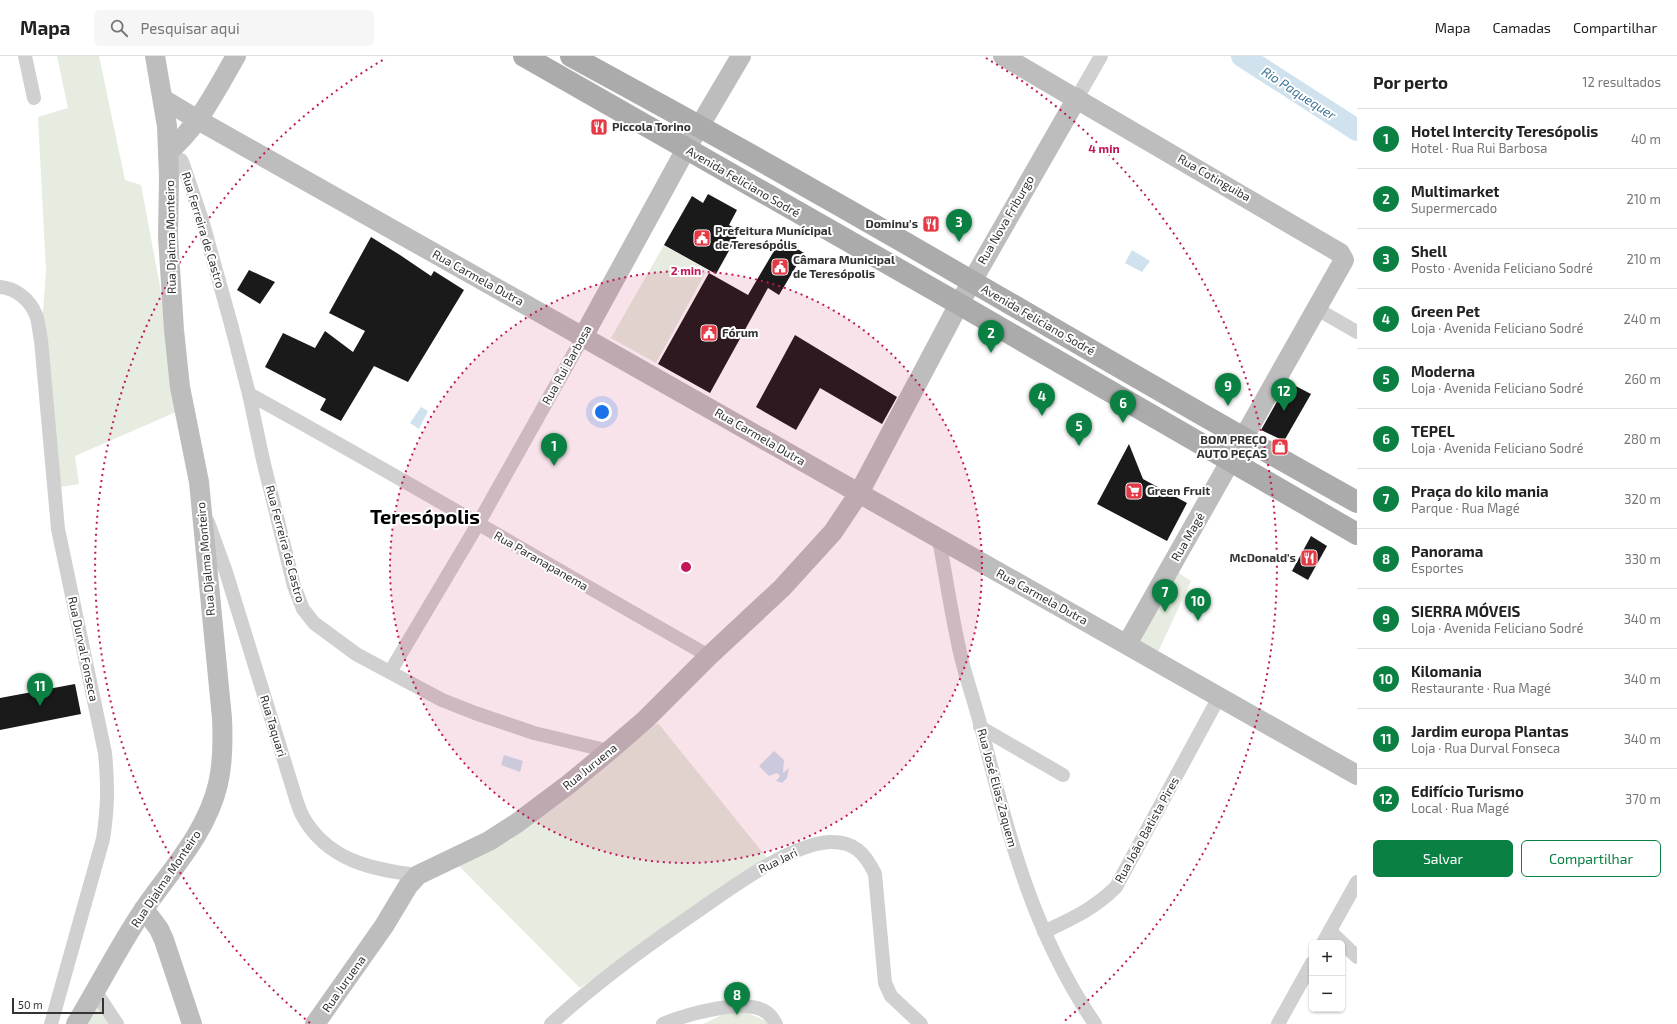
<!DOCTYPE html>
<html lang="pt">
<head>
<meta charset="utf-8">
<style>
  :root { --surface:#fff; --page:#f6f6f6; --text:#222; --muted:#767676; --line:#e0e0e0; --accent:#0b8043 }
  body { margin:0; font-family:"Exo 2",sans-serif; background:var(--page); color:var(--text) }
  .controls { position:absolute; right:12px; bottom:12px; display:grid; overflow:hidden; border-radius:6px; box-shadow:0 1px 3px #0004 }
  .controls button { width:36px; height:36px; display:grid; place-items:center; padding:0; border:0; border-bottom:1px solid var(--line); background:var(--surface); color:var(--text); font:20px sans-serif }
  .scale { position:absolute; left:12px; bottom:10px; width:92px; box-sizing:border-box; padding-left:4px; border:2px solid #333; border-top:0; font-size:11px; line-height:14px; white-space:nowrap; color:#333; -webkit-text-stroke:3px #fff; paint-order:stroke }
  .you { position:absolute; left:602px; top:356px; width:14px; height:14px; margin:-10px; border:3px solid #fff; border-radius:50%; background:#1a73e8; box-shadow:0 0 0 6px #1a73e833 }
  .badge { display:grid; place-items:center; width:26px; height:26px; border-radius:50%; background:var(--accent); color:#fff; font-size:13px; font-weight:700 }
  .pin { position:absolute; translate:-50% -33px; filter:drop-shadow(0 1px 2px #0008) }
  .pin::after { content:''; position:absolute; top:21px; width:14px; height:12px; background:inherit; clip-path:polygon(0 0,100% 0,50% 100%) }
  .list { margin:0; padding:0; list-style:none }
  h2 { display:flex; justify-content:space-between; align-items:center; height:52px; margin:0; padding:0 16px; font-size:17px }
  h2 small { font-size:13px; font-weight:400; color:var(--muted) }
  .list li { display:grid; grid-template-columns:26px 1fr auto; gap:12px; align-items:center; box-sizing:border-box; height:60px; padding:0 16px; border-top:1px solid var(--line) }
  .list b { display:block; font-size:15px; white-space:nowrap }
  .list p { margin:0; font-size:13px; white-space:nowrap; color:var(--muted) }
  .list em { font-size:13px; font-style:normal; color:var(--muted) }
  .actions { display:flex; gap:8px; padding:12px 16px }
  .actions a { flex:1; padding:9px 0; border:1px solid var(--accent); border-radius:6px; text-align:center; font-size:14px; color:var(--accent) }
  .actions .main { background:var(--accent); color:#fff }
  .icon { flex:none; width:22px; height:22px; fill:none; stroke:currentColor; stroke-width:2; stroke-linecap:round; stroke-linejoin:round }
  .map { position:relative; flex:none; width:1357px; height:968px; overflow:hidden }
  header { display:flex; align-items:center; gap:24px; box-sizing:border-box; height:56px; padding:0 20px; background:var(--surface); border-bottom:1px solid var(--line) }
  header strong { font-size:19px }
  nav { display:flex; gap:22px; margin-inline-start:auto; font-size:14px }
  .search { width:280px; height:36px; background:var(--page); display:flex; align-items:center; gap:10px; box-sizing:border-box; padding:0 14px; border-radius:6px; color:var(--muted); font-size:15px }
  main { display:flex }
  aside { flex:1; background:var(--surface) }
  .map>svg:first-child { display:block }
  .green { fill:#e6ecdf }
  .water { fill:#cfe2ee }
  .lines { fill:none; stroke-linecap:round; stroke-linejoin:round }
  .river { stroke:#cfe2ee; stroke-width:22 }
  .building { fill:#1a1a1a }
  .street { stroke:#d0d0d0; stroke-width:14 }
  .secondary { stroke:#bdbdbd; stroke-width:20 }
  .primary { stroke:#ababab; stroke-width:22 }
  .ring { fill:none; stroke:#c2185b; stroke-width:2; stroke-dasharray:2 4 }
  .labels { text-anchor:middle; stroke-width:4; stroke-linejoin:round; paint-order:stroke }
  .poi-label { font-size:12px; font-weight:bold; fill:#333; stroke:#fff; text-anchor:start }
  .street-label { font-size:12px; fill:#333; stroke:#fff }
  .water-label { font-size:13px; font-style:italic; fill:#3f7597; stroke:#fff }
  .town-label { font-size:20px; font-weight:bold; fill:#000; stroke:#fff }
  .centre { fill:#c2185b; stroke:#fff; stroke-width:2 }
  .ring-label { font-size:12px; text-anchor:middle; font-weight:bold; fill:#c2185b; stroke:#fff; stroke-width:4; stroke-linejoin:round; paint-order:stroke }
</style>
</head>
<body>
<header>
<strong>Mapa</strong>
<div class="search"><svg class="icon" aria-label="search" viewBox="0 0 24 24"><circle cx="10" cy="10" r="6"/><path d="M15 15l6 6"/></svg>Pesquisar aqui</div>
<nav><a>Mapa</a><a>Camadas</a><a>Compartilhar</a></nav>
</header>
<main>
<div class="map">
<svg width="1357" height="968" viewBox="0 0 1357 968">
  <rect width="100%" height="100%" fill="#fff"/>
  <!-- green -->
  <g class="green">
    <path d="M 57,0 L 99,0 L 125,124 L 141,129 L 183,353 L 75,400 L 79,428 L 55,432 L 41,281 L 46,215 L 38,61 L 68,52 Z"/>
    <path d="M 664,189 L 707,214 L 656,307 L 611,282 Z"/>
    <path d="M 1174,514 L 1191,525 L 1158,596 L 1137,587 Z"/>
    <path d="M 658,667 L 767,802 L 580,932 L 459,810 L 510,784 Z"/>
    <path d="M 94,951 L 100,951 L 112,968 L 83,968 Z"/>
    <path d="M 736,952 L 771,967 L 771,968 L 703,968 Z"/>
  </g>
  <!-- water -->
  <g class="water">
    <path d="M 1132,194 L 1150,205 L 1142,216 L 1125,207 Z"/>
    <path d="M 421,351 L 428,355 L 419,373 L 410,367 Z"/>
    <path d="M 774,695 L 784,704 L 783,717 L 789,712 L 787,722 L 782,727 L 776,725 L 780,720 L 777,717 L 769,720 L 759,710 Z"/>
    <path d="M 504,699 L 523,705 L 520,716 L 501,709 Z"/>
  </g>
  <g class="lines">
    <!-- river -->
    <path class="river" d="M 1242,0 L 1357,74"/>
  </g>
  <!-- building -->
  <g class="building">
    <path d="M 708,138 L 737,154 L 729,169 L 740,175 L 716,218 L 664,189 L 692,140 L 703,147 Z"/>
    <path d="M 371,181 L 400,199 L 431,220 L 434,215 L 464,234 L 408,326 L 374,310 L 341,365 L 320,354 L 326,343 L 265,311 L 283,277 L 315,292 L 325,275 L 353,296 L 365,275 L 329,257 Z"/>
    <path d="M 781,183 L 804,197 L 779,239 L 768,232 L 710,337 L 658,308 L 709,217 L 748,239 Z"/>
    <path d="M 249,214 L 275,226 L 260,248 L 237,234 Z"/>
    <path d="M 795,279 L 897,341 L 882,368 L 820,332 L 796,374 L 756,351 Z"/>
    <path d="M 1288,326 L 1311,338 L 1284,385 L 1261,374 Z"/>
    <path d="M 1129,388 L 1143,423 L 1187,447 L 1167,485 L 1097,448 Z"/>
    <path d="M 1311,480 L 1327,490 L 1308,524 L 1292,515 Z"/>
    <path d="M 75,628 L 81,658 L 0,674 L 0,642 Z"/>
  </g>
  <g class="lines">
    <!-- street -->
    <g class="street">
      <path d="M 25,0 L 34,42"/>
      <path d="M 1077,42 L 1101,0"/>
      <path d="M 169,109 L 179,104 L 181,104 L 183,108 L 202,164 L 231,268 L 249,338 L 263,404 L 294,530 L 303,553 L 314,567 L 356,598 L 442,644 L 475,657 L 534,677 L 609,695"/>
      <path d="M 0,231 C 16,232 30,244 36,259 C 39,267 39,276 41,284 L 58,473 L 105,697 C 108,729 108,751 103,783 L 51,968"/>
      <path d="M 1317,253 L 1357,276"/>
      <path d="M 249,338 C 404,423 555,513 709,600"/>
      <path d="M 208,466 L 226,516 L 292,730 C 295,740 298,751 302,759 C 326,804 372,814 418,819"/>
      <path d="M 939,483 C 946,522 952,562 961,601 C 967,625 975,648 981,671 C 1008,777 1032,876 1095,968"/>
      <path d="M 390,616 L 478,468 L 583,281"/>
      <path d="M 980,671 L 1063,719"/>
      <path d="M 1330,875 L 1357,901"/>
      <path d="M 1044,876 C 1071,863 1094,853 1116,831 L 1219,641"/>
      <path d="M 1323,887 L 1357,826"/>
      <path d="M 95,935 L 117,968"/>
      <path d="M 551,968 C 597,926 644,892 695,857 C 728,834 788,789 829,786 C 854,785 865,797 875,818 L 885,927 L 891,940 L 921,968"/>
      <path d="M 663,968 C 685,959 745,941 766,956 C 771,959 773,963 776,968"/>
      <path d="M 1278,968 L 1312,907"/>
    </g>
    <!-- secondary -->
    <g class="secondary">
      <path d="M 1003,0 L 1340,197 L 1344,204 L 1127,588"/>
      <path d="M 163,43 L 198,64 L 583,281 L 1357,719"/>
      <path d="M 168,96 C 199,70 216,34 236,0"/>
      <path d="M 583,281 L 686,93 L 741,0"/>
      <path d="M 144,853 L 159,873 L 164,884 L 192,968"/>
      <path d="M 76,968 C 99,930 119,890 144,853 C 171,814 207,776 218,728 C 223,707 223,684 222,662 L 199,426 L 180,331 L 174,274 L 168,181 L 169,121 L 167,70 L 155,0"/>
      <path d="M 315,968 L 384,870 L 408,830 L 418,819 L 489,785 L 517,767 L 569,728 L 609,695 L 645,664 L 709,600 L 782,532 L 833,476 L 859,437 L 959,248 L 1077,42"/>
    </g>
    <!-- primary -->
    <g class="primary">
      <path d="M 524,0 L 959,248 L 1357,478"/>
      <path d="M 571,0 C 706,73 839,148 971,225 C 1099,299 1227,374 1357,446"/>
    </g>
  </g>
  <!-- distance rings -->
  <circle cx="686" cy="511" r="296" fill="#c2185b" fill-opacity=".12"/>
  <g class="ring">
    <circle cx="686" cy="511" r="296"/>
    <path d="M310 967A591 591 0 0 1 386 2M986 2A591 591 0 0 1 1062 967"/>
  </g>
  <!-- icons -->
  <defs>
    <g id="restaurant-square" transform="scale(0.9)"><rect x="-9" y="-9" width="18" height="18" rx="4" fill="#e63946" stroke="#fff"/><path d="M-5-6h1v4h1v-4h1v4h1v-4h1v5L-1.5 .5V6h-2V.5L-5-1ZM5-6V6H3V1.5H1.5Q1.5-4 5-6Z" fill="#fff"/></g>
    <g id="civic-square" transform="scale(0.9)"><rect x="-9" y="-9" width="18" height="18" rx="4" fill="#e63946" stroke="#fff"/><path d="M-.6-6.5H3V-4.5H.6V-3L4-1V1h2V6H-6V1h2V-1L-.6-3ZM-1.2 2.5V6h2.4V2.5Z" fill="#fff"/></g>
    <g id="shop-square" transform="scale(0.9)"><rect x="-9" y="-9" width="18" height="18" rx="4" fill="#e63946" stroke="#fff"/><path d="M-5-2.5h2.3a2.7 3.5 0 0 1 5.4 0H5L5.5 6h-11ZM-1.5-2.5h3a1.5 2.3 0 0 0-3 0Z" fill="#fff"/></g>
    <g id="supermarket-square" transform="scale(0.9)"><rect x="-9" y="-9" width="18" height="18" rx="4" fill="#e63946" stroke="#fff"/><path d="M-6-5.5h2.5l.6 2H6L4.5 2H-2.5L-4.4-4H-6ZM-1.5 3.2a1.3 1.3 0 1 0 .1 0ZM3 3.2a1.3 1.3 0 1 0 .1 0Z" fill="#fff"/></g>
  </defs>
  <g fill-rule="evenodd">
    <use href="#restaurant-square" x="599" y="71"/>
    <use href="#restaurant-square" x="931" y="168"/>
    <use href="#civic-square" x="702" y="182"/>
    <use href="#civic-square" x="780" y="211"/>
    <use href="#civic-square" x="709" y="277"/>
    <use href="#shop-square" x="1280" y="391"/>
    <use href="#supermarket-square" x="1134" y="435"/>
    <use href="#restaurant-square" x="1309" y="502"/>
  </g>
  <g class="labels">
    <!-- poi labels -->
    <g class="poi-label">
      <text x="612" y="75">Piccola Torino</text>
      <text x="918" y="172" text-anchor="end">Dominu's</text>
      <text x="715" y="179">Prefeitura Munícipal<tspan x="715" dy="14">de Teresópolis</tspan></text>
      <text x="793" y="208">Câmara Municipal<tspan x="793" dy="14">de Teresópolis</tspan></text>
      <text x="722" y="281">Fórum</text>
      <text x="1267" y="388" text-anchor="end">BOM PREÇO<tspan x="1267" dy="14">AUTO PEÇAS</tspan></text>
      <text x="1147" y="439">Green Fruit</text>
      <text x="1296" y="506" text-anchor="end">McDonald's</text>
    </g>
    <!-- street labels -->
    <g class="street-label">
      <text transform="translate(1214 122) rotate(30)" y="4">Rua Cotinguiba</text>
      <text transform="translate(743 126) rotate(30)" y="4">Avenida Feliciano Sodré</text>
      <text transform="translate(1006 164) rotate(-60)" y="4">Rua Nova Friburgo</text>
      <text transform="translate(203 174) rotate(73)" y="4">Rua Ferreira de Castro</text>
      <text transform="translate(171 181) rotate(-91)" y="4">Rua Djalma Monteiro</text>
      <text transform="translate(478 222) rotate(29)" y="4">Rua Carmela Dutra</text>
      <text transform="translate(1038 264) rotate(30)" y="4">Avenida Feliciano Sodré</text>
      <text transform="translate(567 309) rotate(-61)" y="4">Rua Rui Barbosa</text>
      <text transform="translate(760 381) rotate(30)" y="4">Rua Carmela Dutra</text>
      <text transform="translate(1188 481) rotate(-60)" y="4">Rua Magé</text>
      <text transform="translate(285 488) rotate(75)" y="4">Rua Ferreira de Castro</text>
      <text transform="translate(206 503) rotate(-95)" y="4">Rua Djalma Monteiro</text>
      <text transform="translate(541 505) rotate(30)" y="4">Rua Paranapanema</text>
      <text transform="translate(1042 541) rotate(29)" y="4">Rua Carmela Dutra</text>
      <text transform="translate(83 593) rotate(78)" y="4">Rua Durval Fonseca</text>
      <text transform="translate(273 670) rotate(73)" y="4">Rua Taquari</text>
      <text transform="translate(590 711) rotate(-39)" y="4">Rua Juruena</text>
      <text transform="translate(997 732) rotate(75)" y="4">Rua José Elias Zaquem</text>
      <text transform="translate(1147 774) rotate(-61)" y="4">Rua João Batista Pires</text>
      <text transform="translate(778 805) rotate(-26)" y="4">Rua Jari</text>
      <text transform="translate(166 823) rotate(-56)" y="4">Rua Djalma Monteiro</text>
      <text transform="translate(344 928) rotate(-55)" y="4">Rua Juruena</text>
    </g>
    <!-- water labels -->
    <g class="water-label">
      <text transform="translate(1299 37) rotate(33)" y="5">Rio Paquequer</text>
    </g>
    <!-- town labels -->
    <g class="town-label">
      <text x="425" y="468">Teresópolis</text>
    </g>
  </g>
  <circle cx="686" cy="511" r="6" class="centre"/>
  <g class="ring-label">
    <text x="1104" y="97">4 min</text>
    <text x="686" y="219">2 min</text>
  </g>
</svg>
<div class="controls">
<button>+</button>
<button>−</button>
</div>
<div class="scale">50 m</div>
<div class="you"></div>
<div class="pin badge" style="left:554px;top:410px">1</div>
<div class="pin badge" style="left:991px;top:297px">2</div>
<div class="pin badge" style="left:959px;top:186px">3</div>
<div class="pin badge" style="left:1042px;top:360px">4</div>
<div class="pin badge" style="left:1079px;top:390px">5</div>
<div class="pin badge" style="left:1123px;top:367px">6</div>
<div class="pin badge" style="left:1165px;top:556px">7</div>
<div class="pin badge" style="left:737px;top:959px">8</div>
<div class="pin badge" style="left:1228px;top:350px">9</div>
<div class="pin badge" style="left:1198px;top:565px">10</div>
<div class="pin badge" style="left:40px;top:650px">11</div>
<div class="pin badge" style="left:1284px;top:355px">12</div>
</div>
<aside>
<h2>Por perto<small>12 resultados</small></h2>
<ul class="list">
<li><span class="badge">1</span><div><b>Hotel Intercity Teresópolis</b><p>Hotel · Rua Rui Barbosa</p></div><em>40 m</em></li>
<li><span class="badge">2</span><div><b>Multimarket</b><p>Supermercado</p></div><em>210 m</em></li>
<li><span class="badge">3</span><div><b>Shell</b><p>Posto · Avenida Feliciano Sodré</p></div><em>210 m</em></li>
<li><span class="badge">4</span><div><b>Green Pet</b><p>Loja · Avenida Feliciano Sodré</p></div><em>240 m</em></li>
<li><span class="badge">5</span><div><b>Moderna</b><p>Loja · Avenida Feliciano Sodré</p></div><em>260 m</em></li>
<li><span class="badge">6</span><div><b>TEPEL</b><p>Loja · Avenida Feliciano Sodré</p></div><em>280 m</em></li>
<li><span class="badge">7</span><div><b>Praça do kilo mania</b><p>Parque · Rua Magé</p></div><em>320 m</em></li>
<li><span class="badge">8</span><div><b>Panorama</b><p>Esportes</p></div><em>330 m</em></li>
<li><span class="badge">9</span><div><b>SIERRA MÓVEIS</b><p>Loja · Avenida Feliciano Sodré</p></div><em>340 m</em></li>
<li><span class="badge">10</span><div><b>Kilomania</b><p>Restaurante · Rua Magé</p></div><em>340 m</em></li>
<li><span class="badge">11</span><div><b>Jardim europa Plantas</b><p>Loja · Rua Durval Fonseca</p></div><em>340 m</em></li>
<li><span class="badge">12</span><div><b>Edifício Turismo</b><p>Local · Rua Magé</p></div><em>370 m</em></li>
</ul>
<div class="actions"><a class="main">Salvar</a><a>Compartilhar</a></div>
</aside>
</main>
</body>
</html>
